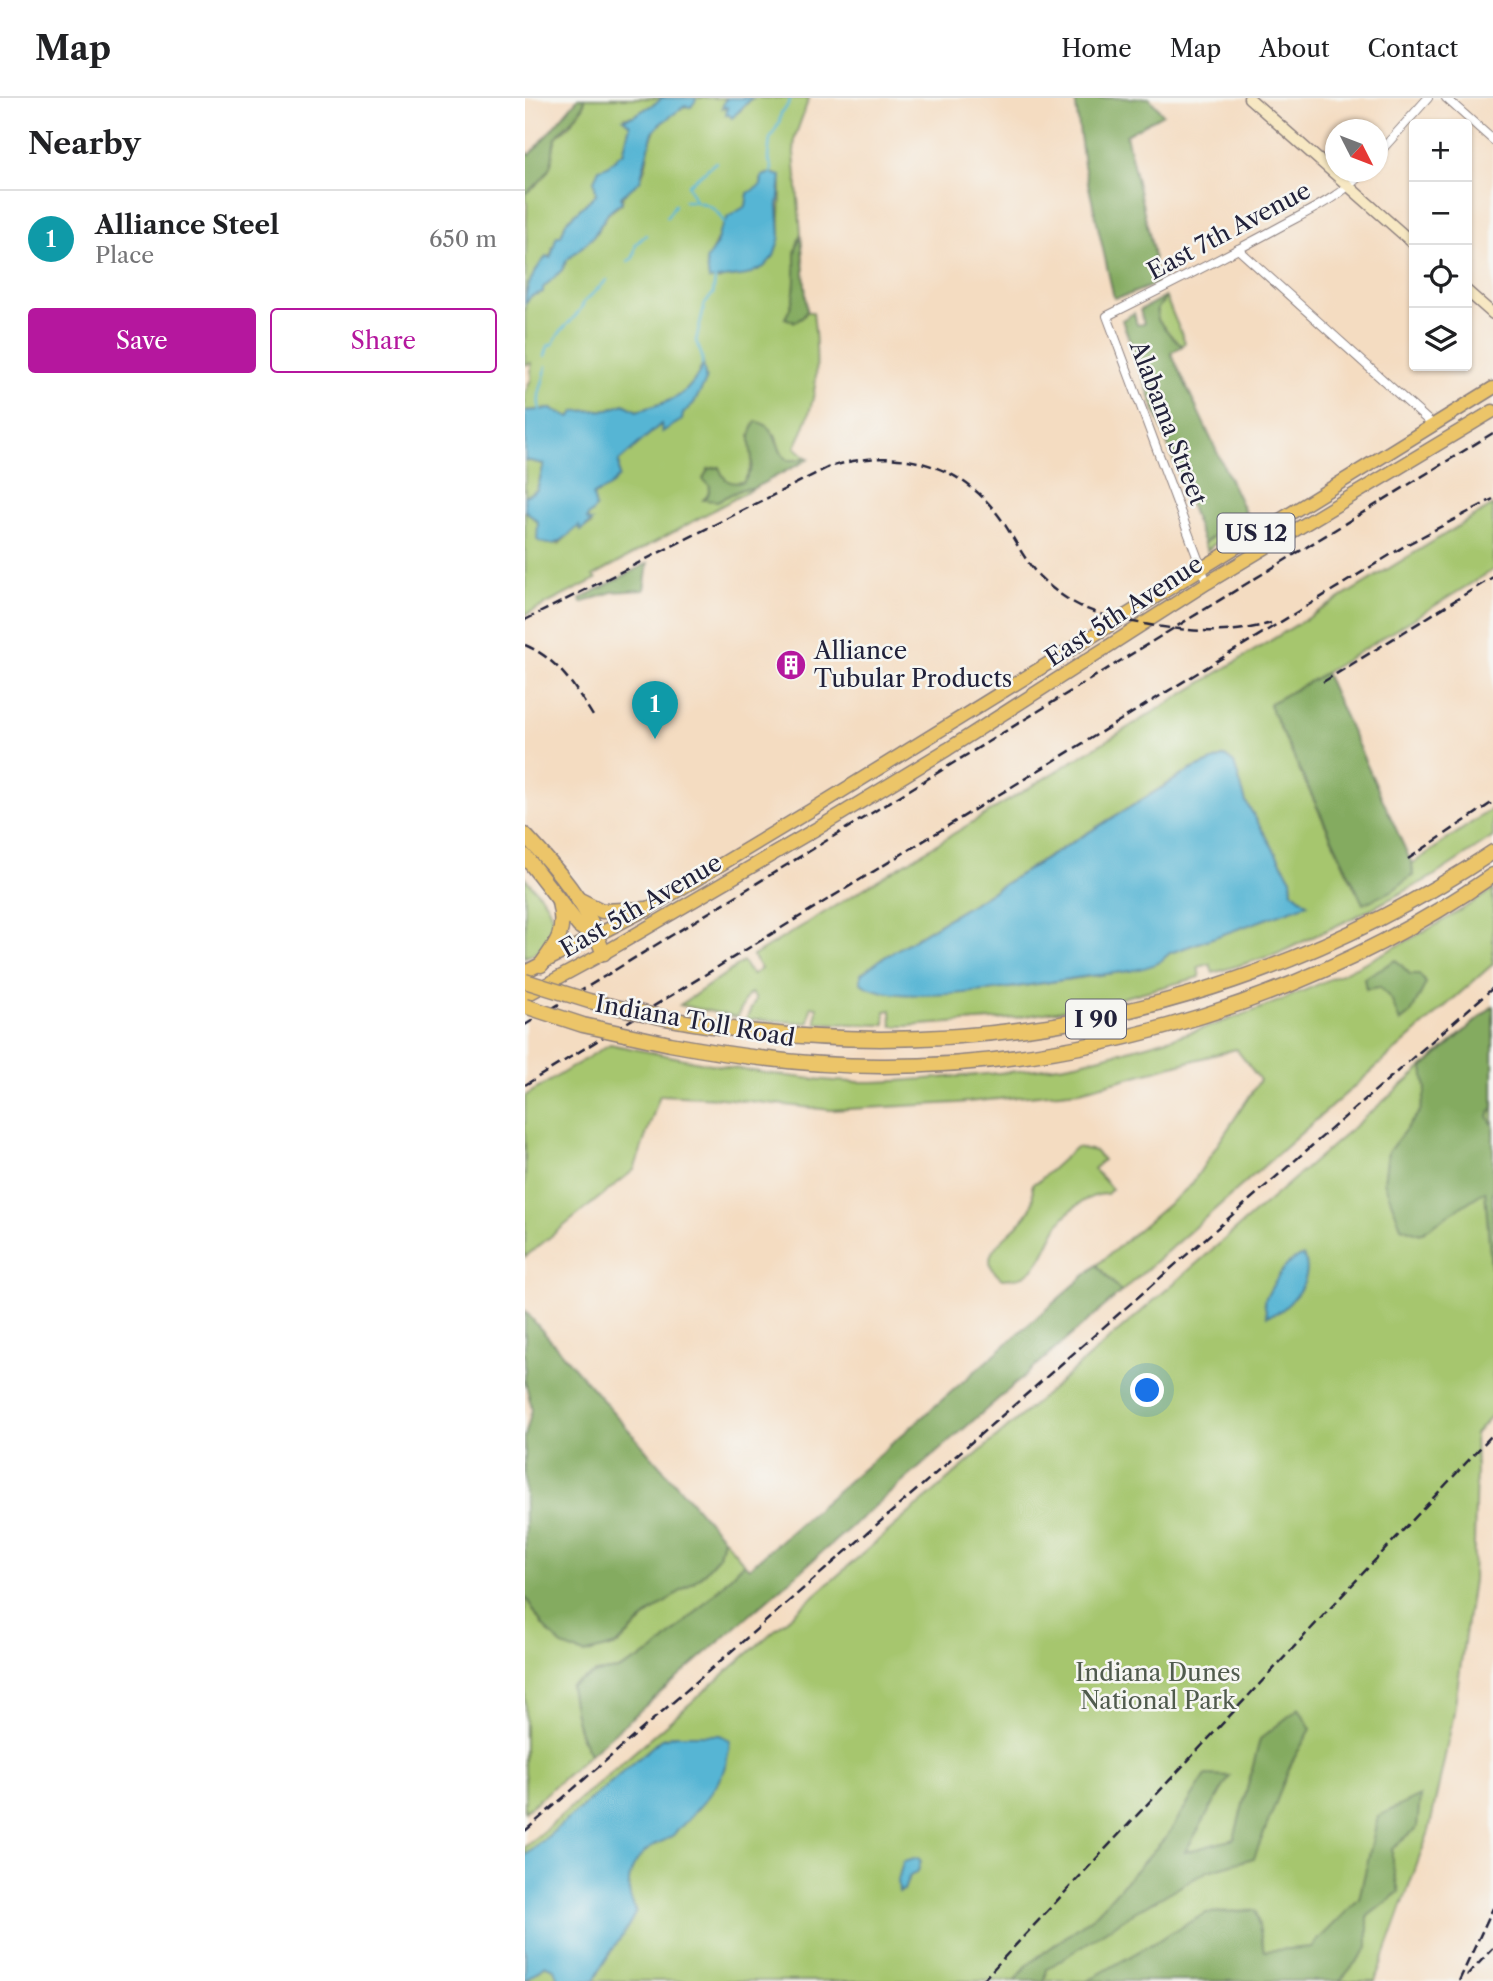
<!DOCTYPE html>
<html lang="en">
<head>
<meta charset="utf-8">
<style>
  :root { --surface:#fff; --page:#f6f6f6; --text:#202124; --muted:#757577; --line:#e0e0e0; --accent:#b5179e }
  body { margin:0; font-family:"Libre Caslon Text",serif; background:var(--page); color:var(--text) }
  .controls { position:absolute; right:21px; top:21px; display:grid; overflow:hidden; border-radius:7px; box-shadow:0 2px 5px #0004 }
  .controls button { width:63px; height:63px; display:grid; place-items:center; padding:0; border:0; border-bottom:2px solid var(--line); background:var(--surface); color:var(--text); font:35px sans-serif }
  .compass { position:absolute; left:800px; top:21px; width:63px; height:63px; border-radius:50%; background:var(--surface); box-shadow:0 2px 5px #0004; rotate:132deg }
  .you { position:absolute; left:623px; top:1293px; width:24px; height:24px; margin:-18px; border:5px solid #fff; border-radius:50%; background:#1a73e8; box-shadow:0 0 0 10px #1a73e833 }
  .badge { display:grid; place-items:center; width:46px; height:46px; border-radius:50%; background:var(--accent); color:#fff; font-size:23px; font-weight:700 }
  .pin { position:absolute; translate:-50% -58px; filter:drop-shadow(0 2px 4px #0008) }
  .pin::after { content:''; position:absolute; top:37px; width:24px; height:21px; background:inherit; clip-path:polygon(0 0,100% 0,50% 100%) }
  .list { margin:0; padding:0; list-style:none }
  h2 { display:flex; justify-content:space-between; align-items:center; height:91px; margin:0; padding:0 28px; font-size:30px }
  h2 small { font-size:23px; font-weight:400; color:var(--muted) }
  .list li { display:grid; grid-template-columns:46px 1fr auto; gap:21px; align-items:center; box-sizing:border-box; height:98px; padding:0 28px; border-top:2px solid var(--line) }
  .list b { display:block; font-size:26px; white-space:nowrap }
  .list p { margin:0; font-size:23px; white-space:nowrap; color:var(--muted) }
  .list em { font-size:23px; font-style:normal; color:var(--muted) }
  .actions { display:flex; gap:14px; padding:21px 28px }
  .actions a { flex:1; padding:16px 0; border:2px solid var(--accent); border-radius:7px; text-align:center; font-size:24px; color:var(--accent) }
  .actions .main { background:var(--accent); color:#fff }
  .icon { flex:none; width:38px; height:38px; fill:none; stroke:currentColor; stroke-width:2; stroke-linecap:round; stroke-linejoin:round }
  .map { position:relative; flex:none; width:968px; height:1883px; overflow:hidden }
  header { display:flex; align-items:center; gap:42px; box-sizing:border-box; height:98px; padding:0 35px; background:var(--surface); border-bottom:2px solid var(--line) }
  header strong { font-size:33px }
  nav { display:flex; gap:38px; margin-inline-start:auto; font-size:24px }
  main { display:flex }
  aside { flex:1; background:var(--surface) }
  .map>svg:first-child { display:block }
  .green { fill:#a6c66e; stroke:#647454; stroke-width:2; fill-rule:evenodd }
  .forest { fill:#84ab61; stroke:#53664e; stroke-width:2 }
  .water { fill:#56b5d4; stroke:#3c6c88; stroke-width:2 }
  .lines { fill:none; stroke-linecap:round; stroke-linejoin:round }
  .stream { stroke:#56b5d4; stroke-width:2.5 }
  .street-casing { stroke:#8b7f7e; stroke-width:10 }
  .secondary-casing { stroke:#8b7f7e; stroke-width:13 }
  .primary-casing { stroke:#8b7f7e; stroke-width:15 }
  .highway-casing { stroke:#8b7f7e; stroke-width:17 }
  .street { stroke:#fff; stroke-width:8 }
  .secondary { stroke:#f7e8c3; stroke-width:10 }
  .primary { stroke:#ecc569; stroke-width:12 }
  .highway { stroke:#ecc569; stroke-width:14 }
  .rail { stroke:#22223b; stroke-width:2.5; stroke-dasharray:10 5; stroke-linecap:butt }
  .highway-bridge-casing { stroke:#8b7f7e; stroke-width:17; stroke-linecap:butt }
  .highway-bridge { stroke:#ecc569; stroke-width:14 }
  .labels { text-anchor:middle; stroke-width:5; stroke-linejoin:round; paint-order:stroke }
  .shield { fill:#f6f6f2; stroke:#626272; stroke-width:2 }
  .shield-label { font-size:23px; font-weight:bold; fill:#22223b }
  .street-label { font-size:24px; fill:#22223b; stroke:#f6f6f2 }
  .poi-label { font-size:24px; fill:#22223b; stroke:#f6f6f2; text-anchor:start }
  .park-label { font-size:24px; fill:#505b4d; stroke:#f6f6f2 }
</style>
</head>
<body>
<header>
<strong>Map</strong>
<nav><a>Home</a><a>Map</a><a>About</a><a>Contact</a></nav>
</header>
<main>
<aside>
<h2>Nearby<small></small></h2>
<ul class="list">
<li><span class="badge" style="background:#0f9aa8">1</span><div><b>Alliance Steel</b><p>Place</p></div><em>650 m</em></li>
</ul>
<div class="actions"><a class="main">Save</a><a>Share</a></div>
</aside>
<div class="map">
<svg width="968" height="1883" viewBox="0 0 968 1883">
  <rect width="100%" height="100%" fill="#f6f6f2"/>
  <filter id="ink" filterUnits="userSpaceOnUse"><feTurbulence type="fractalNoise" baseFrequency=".0143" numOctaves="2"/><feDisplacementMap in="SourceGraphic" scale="14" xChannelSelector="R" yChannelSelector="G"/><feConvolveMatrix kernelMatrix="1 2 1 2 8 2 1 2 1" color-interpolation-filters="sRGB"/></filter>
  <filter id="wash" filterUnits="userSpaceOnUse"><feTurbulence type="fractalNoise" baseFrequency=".00686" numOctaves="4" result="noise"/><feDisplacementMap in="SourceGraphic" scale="28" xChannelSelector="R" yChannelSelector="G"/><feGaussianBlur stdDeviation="1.57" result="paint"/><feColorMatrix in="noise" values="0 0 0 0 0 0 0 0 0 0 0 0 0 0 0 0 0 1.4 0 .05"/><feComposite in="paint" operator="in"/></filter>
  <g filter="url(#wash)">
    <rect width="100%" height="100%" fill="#f4dcc1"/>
    <!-- green -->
    <g class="green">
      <path d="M 60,0 L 136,0 L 134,3 L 108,18 L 100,19 L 105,27 L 98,56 L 95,56 L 83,68 L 72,88 L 71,96 L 41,124 L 36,138 L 27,151 L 28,153 L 0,199 L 2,107 L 0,96 L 23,73 L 31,39 L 44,28 L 59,8 Z"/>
      <path d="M 170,0 L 203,0 L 200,2 L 198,10 L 202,9 L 206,17 L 215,13 L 227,0 L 284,0 L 270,39 L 269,55 L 276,135 L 270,156 L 272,174 L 267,208 L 260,220 L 270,224 L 278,219 L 282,212 L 283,214 L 288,214 C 294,265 295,302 270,349 L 281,359 L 274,362 L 262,362 L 257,358 L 250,336 L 225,338 C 228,356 230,369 218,384 L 208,386 L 198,381 L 185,388 L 183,397 L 192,403 L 217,391 L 229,390 L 68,478 L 71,481 L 0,517 L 0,412 L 13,424 L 13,442 L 34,446 L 54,427 L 60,429 L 66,427 L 62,422 L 68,397 L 83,390 L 94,363 L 137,325 L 137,333 L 169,305 L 178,266 C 164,301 143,304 111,313 L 99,306 L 84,312 L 51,313 L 45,319 L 26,311 L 0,313 L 0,295 L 6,282 L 6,265 L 0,267 L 0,206 L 6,198 L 37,172 L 41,162 L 68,139 L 83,116 L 97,105 C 96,92 113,87 118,75 C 124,62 122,45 130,32 C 137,22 150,15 160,8 L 166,9 ZM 246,75 L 255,81 C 258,98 253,119 255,139 L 209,179 L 200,179 L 193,182 L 183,176 C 185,143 199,129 222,107 L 222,101 L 236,87 L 237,78 Z"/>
      <path d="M 641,200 L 660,244 L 657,248 L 645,237 L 632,221 L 633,210 Z"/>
      <path d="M 0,362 L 19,366 L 12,392 L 3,399 L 0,398 Z"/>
      <path d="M 968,407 L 968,472 L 800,575 L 744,606 L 831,793 L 888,778 L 887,766 L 968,710 L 968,739 L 907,779 L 836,816 L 752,856 L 688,875 L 685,866 L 673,869 L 675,879 L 570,907 L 482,921 L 381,928 L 367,928 L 366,912 L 360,913 L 360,927 L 291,925 L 292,909 L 286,908 L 284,925 L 221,921 L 231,901 L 226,895 L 221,900 L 212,919 L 155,907 L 218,864 L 227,877 L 236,871 L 228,858 ZM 700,658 L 709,665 L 721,704 L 766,781 L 767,793 L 782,806 L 645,855 L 631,866 L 595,874 L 463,893 L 355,862 L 665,672 Z"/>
      <path d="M 720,414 L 726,426 L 688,447 L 682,453 L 679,446 C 691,433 708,427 720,414 Z"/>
      <path d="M 0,780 C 14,796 36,815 24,837 C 19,849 12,855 0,859 Z"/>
      <path d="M 968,792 L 968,866 L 596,1194 L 572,1167 L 666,1087 L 735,982 L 711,951 L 555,993 L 432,1005 L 306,1012 L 196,1000 L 135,997 L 109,1072 L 0,1159 L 0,998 L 85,946 C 159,961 233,977 309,983 C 347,986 387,982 425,979 C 465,976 506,973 546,966 C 566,962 587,956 607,951 C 736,918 856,864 968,792 Z"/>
      <path d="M 968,908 L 968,1316 L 950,1336 L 951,1372 L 948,1482 L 928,1620 L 904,1733 L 850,1883 L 0,1883 L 0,1749 Z"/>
      <path d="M 551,1049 L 570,1053 L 578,1062 L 569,1071 L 587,1091 L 582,1096 C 561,1096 539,1115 530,1133 C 522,1147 517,1165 503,1175 C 495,1181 486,1180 477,1181 C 442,1154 494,1135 504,1113 C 509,1105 508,1095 507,1086 L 514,1083 Z"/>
      <path d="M 198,1440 L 219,1465 L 170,1515 L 129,1554 L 93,1572 L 71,1575 L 45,1588 L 55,1638 L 65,1656 L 0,1714 L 0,1498 L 18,1528 L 93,1547 L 123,1517 L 175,1479 L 194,1458 Z"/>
    </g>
    <!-- forest -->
    <g class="forest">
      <path d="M 53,0 L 60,0 C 57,19 40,25 31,40 C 27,47 29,54 27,62 C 25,76 11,88 0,96 L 0,53 L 5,57 Z"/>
      <path d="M 550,0 L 624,0 L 638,16 L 601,37 L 628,152 L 631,186 L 603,197 L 589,200 L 559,67 Z"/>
      <path d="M 276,135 L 282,212 L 278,219 L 270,224 L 260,220 C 272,201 270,179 270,158 C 270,151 274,142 276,135 Z"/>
      <path d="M 641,198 L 633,210 L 632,221 L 647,239 L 657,248 L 646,255 L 720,414 C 708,427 691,433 679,446 L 597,222 L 609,215 L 612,227 L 619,226 L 615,212 Z"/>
      <path d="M 231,323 C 255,330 248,349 262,362 L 274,362 L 281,359 L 284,361 L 229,390 L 217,391 L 192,403 L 178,402 L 183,397 L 185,388 L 178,381 L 183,371 L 194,369 C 199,382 203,387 218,384 C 234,364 224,360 225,339 C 225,334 229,328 231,323 Z"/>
      <path d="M 123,465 L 119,492 L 87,494 L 56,505 L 55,501 Z"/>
      <path d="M 800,575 L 887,766 L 888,777 L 867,793 L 838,806 L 744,606 Z"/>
      <path d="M 871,862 L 885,876 L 894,876 L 901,885 L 886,915 L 875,924 L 866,901 L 855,889 L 841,891 L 839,880 Z"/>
      <path d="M 968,908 L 968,1010 L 963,1018 L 968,1027 L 968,1196 L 960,1093 L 895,1136 L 876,1129 L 859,1084 L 863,1054 L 895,1013 L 901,992 L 898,970 Z"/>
      <path d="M 572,1167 L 596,1194 L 65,1656 C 52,1633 49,1614 45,1588 L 71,1575 L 93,1572 L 129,1553 L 170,1515 L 219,1465 L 224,1470 Z"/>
      <path d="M 0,1213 L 198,1440 L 194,1458 L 175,1479 L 123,1517 L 92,1547 L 59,1556 L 37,1548 L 18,1528 L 0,1498 L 0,1339 L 7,1311 L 0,1283 Z"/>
      <path d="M 774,1610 L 786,1631 L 767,1664 L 729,1760 L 683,1773 L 608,1815 L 522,1871 L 520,1883 L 490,1883 L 502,1867 L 569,1818 L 642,1738 L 681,1677 L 705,1678 L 660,1754 L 709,1741 L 735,1641 Z"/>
      <path d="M 895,1698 L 892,1730 L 867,1751 L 867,1764 L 874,1794 L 843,1818 L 843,1850 L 815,1883 L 562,1883 L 681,1815 L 731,1812 L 739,1853 L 786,1849 L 834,1801 L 853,1718 Z"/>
    </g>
    <!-- water -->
    <g class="water">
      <path d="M 136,0 L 170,0 L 171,2 L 166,9 L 160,8 L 135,26 L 128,34 L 115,83 L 96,99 L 97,104 L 83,115 L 68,139 L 42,162 L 37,172 L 18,190 L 18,194 L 6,198 L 0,206 C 0,189 10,171 22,158 L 25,160 C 29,153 28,146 32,138 L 36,138 L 41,124 L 71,96 L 69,82 L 74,71 L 83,68 L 95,56 L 98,56 L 105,27 L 98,21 L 108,18 L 134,3 Z"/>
      <path d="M 203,0 L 227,0 L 207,20 L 204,17 L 201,17 L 202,9 L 197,10 L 200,2 Z"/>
      <path d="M 246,75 L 256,78 L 253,108 L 255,139 L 249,158 L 239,169 L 222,177 L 184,182 L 181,162 L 191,147 L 194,134 L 203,119 L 221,108 L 223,95 L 236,87 L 237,78 Z"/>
      <path d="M 178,266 L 181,283 L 169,305 L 158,316 L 157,322 L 137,334 L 136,326 L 94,363 L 94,379 L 83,390 L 68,397 L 71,410 L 62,419 L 62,422 L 67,423 L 56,433 L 54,428 C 40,440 30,453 12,442 L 13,424 L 0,412 L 0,398 L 12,392 L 19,366 L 0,362 L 0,313 L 26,311 L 45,319 L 51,313 L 84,312 L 99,306 L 112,313 C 144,304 165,300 178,266 Z"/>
      <path d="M 700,658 L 709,665 L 721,704 L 766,781 L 767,793 L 783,806 L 645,855 C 641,858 637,863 632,865 C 616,874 577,876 558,879 C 511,886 372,912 336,885 L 336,876 L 355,862 L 666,672 Z"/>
      <path d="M 778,1158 C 790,1176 771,1200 758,1211 C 754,1215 747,1216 742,1218 L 739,1203 C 748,1188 759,1161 778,1158 Z"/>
      <path d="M 150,1637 L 195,1637 L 205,1642 C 203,1676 189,1693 166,1718 C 160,1724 154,1732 147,1738 C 142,1742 134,1744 128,1748 C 104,1764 97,1788 111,1813 C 100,1839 80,1857 69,1883 L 30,1883 L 32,1878 L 29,1870 L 21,1867 L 0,1883 L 0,1758 L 135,1642 Z"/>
      <path d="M 393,1760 L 396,1763 L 393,1773 L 384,1779 L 379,1792 L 374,1794 L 373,1782 L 378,1764 Z"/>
    </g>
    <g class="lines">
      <!-- stream -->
      <g class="stream">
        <path d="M 246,76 L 247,70 L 243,60 L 245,41 L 254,25 L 256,15 L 261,10 L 266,0"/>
        <path d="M 159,103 C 179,103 192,108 200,127"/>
        <path d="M 170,103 L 163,87 L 191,64"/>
        <path d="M 142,119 L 150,107"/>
        <path d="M 103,163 L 108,160 L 111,146 L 121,137"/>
        <path d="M 20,258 L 23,248 L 28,246 C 34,229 54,220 59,204 L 82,182"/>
        <path d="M 177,267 L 177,258 L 171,243 L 180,205 L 188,196 L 190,181"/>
        <path d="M 15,312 C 10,296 20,284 21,268"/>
      </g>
    </g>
  </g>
  <g filter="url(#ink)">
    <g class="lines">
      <!-- street casing -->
      <g class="street-casing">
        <g id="street">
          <path d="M 921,0 L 968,42"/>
          <path d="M 852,57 L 903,0"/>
          <path d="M 713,151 L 908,327"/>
          <path d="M 682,485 L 582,218 C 638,190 694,162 749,132 C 779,115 815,100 838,74"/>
        </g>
      </g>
      <!-- secondary casing -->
      <g class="secondary-casing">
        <g id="secondary">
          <path d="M 724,0 L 889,146"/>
          <path d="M 942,193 L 968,216"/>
        </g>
      </g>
      <!-- primary casing -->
      <g class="primary-casing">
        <g id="primary">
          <path d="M 0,874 L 122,811 L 293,708 L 968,290"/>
          <path d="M 0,898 L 79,855 L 303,724 L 423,651 L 682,485 L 968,313"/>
        </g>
      </g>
      <!-- highway casing -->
      <g class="highway-casing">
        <g id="highway">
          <path d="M 0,737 C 23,762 49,790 64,820 C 70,831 73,844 79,855"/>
          <path d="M 0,758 L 54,828 L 70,839"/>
          <path d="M 53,801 L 77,813 L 122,811"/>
          <path d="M 16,867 C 33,844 41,834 34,804"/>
          <path d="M 140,920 C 431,976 721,918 968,754"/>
          <path d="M 145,946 C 215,959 284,968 355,968 C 568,969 794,898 968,777"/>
        </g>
      </g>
      <!-- street -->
      <use href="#street" class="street"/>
      <!-- secondary -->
      <use href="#secondary" class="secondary"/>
      <!-- primary -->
      <use href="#primary" class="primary"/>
      <!-- highway -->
      <use href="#highway" class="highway"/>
      <!-- rail -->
      <g class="rail">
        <path d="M 0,522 L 302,370 C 362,349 429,361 470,413 C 487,434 497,460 515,479 C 550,514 584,520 631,528 C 671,534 706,537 746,525"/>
        <path d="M 0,547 C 33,561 50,589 68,618"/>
        <path d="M 798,584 L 968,479"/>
        <path d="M 883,761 L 968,704"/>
        <path d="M 0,927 L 968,335"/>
        <path d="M 0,987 L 883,446 L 968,401"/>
        <path d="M 0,1733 L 968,890"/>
        <path d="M 942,1878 L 968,1850"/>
        <path d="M 457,1883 L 968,1336"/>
        <path d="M 934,1883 L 968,1810"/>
      </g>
      <!-- highway-bridge casing -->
      <g class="highway-bridge-casing">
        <g id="highway-bridge">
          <path d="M 0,883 L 64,903 L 140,920"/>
          <path d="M 0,908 L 58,927 L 145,946"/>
        </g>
      </g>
      <!-- highway-bridge -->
      <use href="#highway-bridge" class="highway-bridge"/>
    </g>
  </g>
  <!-- icons -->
  <defs>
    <g id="building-disc" transform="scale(1.575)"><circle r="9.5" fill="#b5179e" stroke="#f6f6f2"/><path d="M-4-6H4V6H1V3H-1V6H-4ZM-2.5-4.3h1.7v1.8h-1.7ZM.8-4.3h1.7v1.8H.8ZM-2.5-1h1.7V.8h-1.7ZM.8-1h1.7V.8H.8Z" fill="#fff"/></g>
  </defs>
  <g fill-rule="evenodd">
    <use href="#building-disc" x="266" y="567"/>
  </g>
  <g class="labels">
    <!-- shield labels -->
    <g class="shield">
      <rect x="692.5" y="415.5" width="77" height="39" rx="5"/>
      <rect x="541" y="901.5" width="60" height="39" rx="5"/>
    </g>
    <g class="shield-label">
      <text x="731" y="443">US 12</text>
      <text x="571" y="929">I 90</text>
    </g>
    <!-- street labels -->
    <g class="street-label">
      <text transform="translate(704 133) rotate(-28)" y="8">East 7th Avenue</text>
      <text transform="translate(643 325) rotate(69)" y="8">Alabama Street</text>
      <text transform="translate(599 513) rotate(-33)" y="8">East 5th Avenue</text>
      <text transform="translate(116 808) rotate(-30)" y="8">East 5th Avenue</text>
      <text transform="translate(170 923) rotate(10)" y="8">Indiana Toll Road</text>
    </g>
    <!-- poi labels -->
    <g class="poi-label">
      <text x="289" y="561">Alliance<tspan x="289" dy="28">Tubular Products</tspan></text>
    </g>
    <!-- park labels -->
    <g class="park-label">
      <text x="633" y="1583">Indiana Dunes<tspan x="633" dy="28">National Park</tspan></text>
    </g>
  </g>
</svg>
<div class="controls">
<button>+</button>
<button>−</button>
<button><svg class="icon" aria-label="locate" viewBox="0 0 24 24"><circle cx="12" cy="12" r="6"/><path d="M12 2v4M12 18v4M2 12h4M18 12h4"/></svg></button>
<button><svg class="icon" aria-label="layers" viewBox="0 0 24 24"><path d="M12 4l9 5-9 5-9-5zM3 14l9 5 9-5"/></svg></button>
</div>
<svg class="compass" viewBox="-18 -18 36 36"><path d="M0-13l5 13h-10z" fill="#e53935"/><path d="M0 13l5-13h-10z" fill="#757577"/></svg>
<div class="you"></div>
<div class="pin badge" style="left:130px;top:641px;background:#0f9aa8">1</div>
</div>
</main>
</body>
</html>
